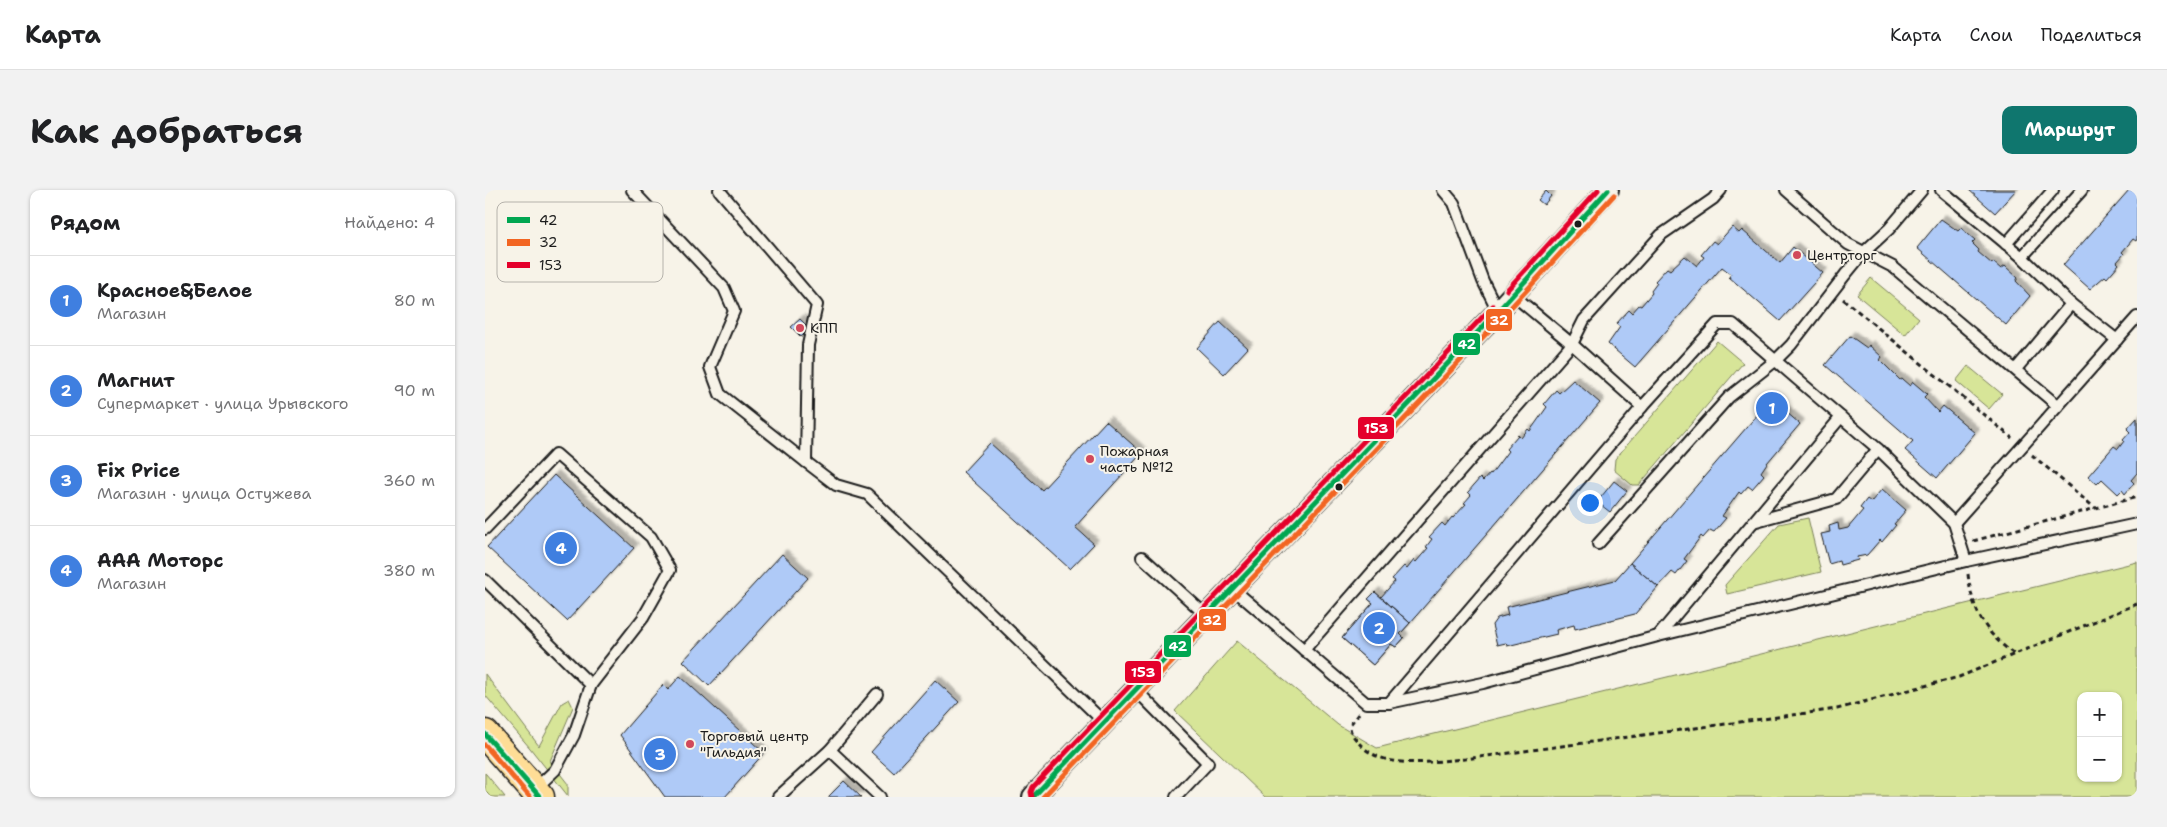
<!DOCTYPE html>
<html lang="ru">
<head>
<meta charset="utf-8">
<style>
  :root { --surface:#fff; --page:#f2f2f2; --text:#202124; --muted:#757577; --line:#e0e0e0; --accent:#0f766e }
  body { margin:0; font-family:"Shantell Sans",sans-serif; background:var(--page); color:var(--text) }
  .controls { position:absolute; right:15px; bottom:15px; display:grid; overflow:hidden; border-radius:10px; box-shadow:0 1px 4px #0004 }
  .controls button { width:45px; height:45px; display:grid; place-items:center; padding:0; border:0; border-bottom:1px solid var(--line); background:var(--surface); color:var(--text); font:25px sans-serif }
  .you { position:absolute; left:1104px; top:312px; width:18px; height:18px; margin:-12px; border:4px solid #fff; border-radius:50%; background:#1a73e8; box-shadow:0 0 0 8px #1a73e833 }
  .badge { display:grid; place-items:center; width:32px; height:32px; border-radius:50%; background:var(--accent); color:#fff; font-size:16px; font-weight:700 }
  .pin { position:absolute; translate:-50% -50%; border:2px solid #fff; box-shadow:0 1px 5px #0006 }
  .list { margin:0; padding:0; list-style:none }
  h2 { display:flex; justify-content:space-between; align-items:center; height:65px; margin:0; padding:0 20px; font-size:21px }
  h2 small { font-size:16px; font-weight:400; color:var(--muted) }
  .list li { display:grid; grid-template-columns:32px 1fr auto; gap:15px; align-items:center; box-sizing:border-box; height:90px; padding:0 20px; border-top:1px solid var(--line) }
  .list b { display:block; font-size:19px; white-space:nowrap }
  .list p { margin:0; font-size:16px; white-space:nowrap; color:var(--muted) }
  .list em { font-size:16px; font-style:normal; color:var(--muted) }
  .map { position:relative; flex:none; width:1652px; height:607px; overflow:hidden; border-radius:10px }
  header { display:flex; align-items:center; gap:30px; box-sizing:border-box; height:70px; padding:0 25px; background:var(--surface); border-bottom:1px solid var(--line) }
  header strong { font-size:24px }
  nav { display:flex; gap:28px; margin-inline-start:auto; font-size:18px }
  .intro { display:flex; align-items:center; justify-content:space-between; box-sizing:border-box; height:120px; padding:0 30px }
  h1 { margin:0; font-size:35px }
  .button { padding:12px 22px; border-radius:10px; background:var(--accent); color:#fff; font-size:18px; font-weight:700 }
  main { display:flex; gap:30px; padding:0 30px }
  aside { flex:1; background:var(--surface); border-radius:10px; box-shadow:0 1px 4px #0004 }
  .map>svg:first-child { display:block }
  .green { fill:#d7e598; stroke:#7a805a; fill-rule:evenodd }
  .building { fill:#afcaf7; stroke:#1c1c1c; filter:url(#shadow) }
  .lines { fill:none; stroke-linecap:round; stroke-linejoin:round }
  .lane-casing { stroke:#1c1c1c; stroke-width:14 }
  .street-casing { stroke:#1c1c1c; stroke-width:24 }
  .primary-casing { stroke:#1c1c1c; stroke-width:31 }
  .path { stroke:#1c1c1c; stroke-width:3; stroke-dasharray:5 4; stroke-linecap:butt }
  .lane { stroke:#f7f3e8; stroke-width:10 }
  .street { stroke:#f7f3e8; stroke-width:20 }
  .primary { stroke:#fedd96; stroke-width:28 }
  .bus-1-casing { stroke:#f7f3e8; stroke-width:9 }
  .bus-2-casing { stroke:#f7f3e8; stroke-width:9 }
  .bus-3-casing { stroke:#f7f3e8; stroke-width:9 }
  .bus-1 { stroke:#00a651; stroke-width:5 }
  .bus-2 { stroke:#f26522; stroke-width:5 }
  .bus-3 { stroke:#e4002b; stroke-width:5 }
  .bus-dot { fill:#1c1c1c; stroke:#f7f3e8; stroke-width:2 }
  .poi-dot { fill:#d1495b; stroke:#f7f3e8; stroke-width:2 }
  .labels { text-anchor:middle; stroke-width:4; stroke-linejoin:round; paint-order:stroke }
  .poi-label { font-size:14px; fill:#1c1c1c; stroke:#f7f3e8; text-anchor:start }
  .key { fill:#f7f3e8; stroke:#b5b2ab; stroke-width:1 }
  .key-label { font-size:14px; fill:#1c1c1c }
  .line-badge { stroke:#f7f3e8; stroke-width:2 }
  .badge-label { font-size:14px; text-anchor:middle; font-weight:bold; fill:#fff }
</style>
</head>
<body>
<header>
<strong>Карта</strong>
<nav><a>Карта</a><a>Слои</a><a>Поделиться</a></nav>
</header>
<div class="intro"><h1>Как добраться</h1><a class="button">Маршрут</a></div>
<main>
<aside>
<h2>Рядом<small>Найдено: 4</small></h2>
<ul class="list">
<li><span class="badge" style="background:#3f7fe0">1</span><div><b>Красное&amp;Белое</b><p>Магазин</p></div><em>80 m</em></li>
<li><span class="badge" style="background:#3f7fe0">2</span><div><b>Магнит</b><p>Супермаркет · улица Урывского</p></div><em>90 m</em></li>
<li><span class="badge" style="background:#3f7fe0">3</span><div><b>Fix Price</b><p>Магазин · улица Остужева</p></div><em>360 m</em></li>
<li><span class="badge" style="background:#3f7fe0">4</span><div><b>ААА Моторс</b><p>Магазин</p></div><em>380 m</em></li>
</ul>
</aside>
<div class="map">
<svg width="1652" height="607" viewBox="0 0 1652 607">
  <defs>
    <filter id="shadow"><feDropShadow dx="4.5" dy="-4.5" stdDeviation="1" flood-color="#0004"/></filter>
  </defs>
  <rect width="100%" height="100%" fill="#f7f3e8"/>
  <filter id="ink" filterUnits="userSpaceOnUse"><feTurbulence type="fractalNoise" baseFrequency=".02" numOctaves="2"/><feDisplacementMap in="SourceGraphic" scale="10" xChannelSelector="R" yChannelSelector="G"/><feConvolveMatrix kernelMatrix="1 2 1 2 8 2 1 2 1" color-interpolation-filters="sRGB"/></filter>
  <g filter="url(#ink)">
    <!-- green -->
    <g class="green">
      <path d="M 1386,88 L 1434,128 L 1420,145 L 1372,105 Z"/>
      <path d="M 1232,151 L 1258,173 L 1154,295 L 1147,295 L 1129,280 L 1130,269 Z"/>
      <path d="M 1483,176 L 1517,204 L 1504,219 L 1471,191 Z"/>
      <path d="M 1323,328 L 1336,382 L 1242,404 L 1240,395 L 1294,334 Z"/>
      <path d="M 1652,372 L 1652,607 L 780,607 L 690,521 L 752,451 L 853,535 L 892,558 ZM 1596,506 L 1633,506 L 1633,588 L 1596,588 Z"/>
      <path d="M 0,484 L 54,556 L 77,513 L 84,509 L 88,517 L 65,571 L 83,594 L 83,606 L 45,558 L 0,505 Z"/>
      <path d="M 0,583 L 1,584 L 20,607 L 5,607 L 0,600 Z"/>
    </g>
    <!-- building -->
    <g class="building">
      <path d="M 1484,0 L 1531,0 L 1510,23 Z"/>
      <path d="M 1644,0 L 1652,0 L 1652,49 L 1651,51 L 1648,49 L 1637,62 L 1639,64 L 1632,72 L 1634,74 L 1622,88 L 1620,86 L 1605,99 L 1578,75 Z"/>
      <path d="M 1061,1 L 1066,6 L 1059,15 L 1053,10 Z"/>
      <path d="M 1456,29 L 1473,41 L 1476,38 L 1490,50 L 1487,53 L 1494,60 L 1493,62 L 1507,74 L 1508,72 L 1516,79 L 1520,76 L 1533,88 L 1531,91 L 1545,106 L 1521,135 L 1432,58 Z"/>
      <path d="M 1247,37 L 1254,43 L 1257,40 L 1295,73 L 1308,57 L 1338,83 L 1295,131 L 1244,87 L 1246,84 L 1237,77 L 1150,177 L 1123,154 L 1135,137 L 1131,134 L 1144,120 L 1147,123 L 1154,115 L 1156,116 L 1167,103 L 1166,101 L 1172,93 L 1170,91 L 1182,78 L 1185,80 L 1200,66 L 1212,76 L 1219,67 L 1216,65 L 1228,51 L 1232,54 Z"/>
      <path d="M 315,129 L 325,139 L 316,147 L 306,137 Z"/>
      <path d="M 735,132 L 763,158 L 739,184 L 712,158 Z"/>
      <path d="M 1365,146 L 1382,158 L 1384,155 L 1397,167 L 1395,170 L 1415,190 L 1417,189 L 1425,196 L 1428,192 L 1442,204 L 1439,207 L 1453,222 L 1458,216 L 1490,243 L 1452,288 L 1420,260 L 1428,251 L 1340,175 Z"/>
      <path d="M 1088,190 L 1115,213 L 925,433 L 896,407 L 910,391 L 907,389 L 919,376 L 922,379 L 929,370 L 931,372 L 943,358 L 941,357 L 947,349 L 944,347 L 957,333 L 960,336 L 967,327 L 968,328 L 981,314 L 979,313 L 986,305 L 983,302 L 995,288 L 998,291 L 1005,283 L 1006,284 L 1023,261 L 1021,259 L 1033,245 L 1036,248 L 1043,239 L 1045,241 L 1062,217 L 1059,214 L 1071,200 L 1074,203 Z"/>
      <path d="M 1286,209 L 1315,234 L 1282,273 L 1276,282 L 1279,285 L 1267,299 L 1263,296 L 1256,304 L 1254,302 L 1237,326 L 1241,328 L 1229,342 L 1225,340 L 1218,348 L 1216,346 L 1199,369 L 1202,371 L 1191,385 L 1187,382 L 1173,397 L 1145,373 Z"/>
      <path d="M 1652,228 L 1652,283 L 1646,290 L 1649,293 L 1640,304 L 1637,300 L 1633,304 L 1617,289 L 1612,294 L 1603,286 L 1629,256 L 1633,259 L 1639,251 L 1638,250 L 1645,242 L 1642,239 Z"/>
      <path d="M 621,231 L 657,263 L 590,337 L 609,354 L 585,379 L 478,282 L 505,253 L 557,300 Z"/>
      <path d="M 69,285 L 149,358 L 82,431 L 2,357 Z"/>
      <path d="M 1129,291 L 1142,301 L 1125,322 L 1112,312 Z"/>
      <path d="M 1397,299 L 1421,320 L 1409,334 L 1411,335 L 1397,352 L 1395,350 L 1382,365 L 1372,367 L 1373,370 L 1355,375 L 1354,371 L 1344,374 L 1336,344 L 1345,342 L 1344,336 L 1353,333 L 1354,340 L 1363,338 L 1378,320 L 1375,318 L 1382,309 L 1386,312 Z"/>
      <path d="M 297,364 L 323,388 L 224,496 L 198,471 Z"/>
      <path d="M 1145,373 L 1173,397 L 1150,424 L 1090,439 L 1089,435 L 1071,440 L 1072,444 L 1022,456 L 1021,453 L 1012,455 L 1007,435 L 1012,428 L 1023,425 L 1021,417 L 1130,390 Z"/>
      <path d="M 890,402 L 925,433 L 915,444 L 919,448 L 911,457 L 906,454 L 888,475 L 857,448 L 888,413 L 883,409 Z"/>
      <path d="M 890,402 L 925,433 L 915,444 L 919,448 L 911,457 L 906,454 L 888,475 L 857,448 L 888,413 L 883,409 Z"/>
      <path d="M 195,486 L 279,563 L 240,607 L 180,607 L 135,545 L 178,495 L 183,500 Z"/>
      <path d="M 450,490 L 474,512 L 409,583 L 386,562 Z"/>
      <path d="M 359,591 L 376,607 L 343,607 Z"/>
    </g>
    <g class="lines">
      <!-- lane casing -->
      <g class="lane-casing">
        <g id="lane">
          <path d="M 147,0 L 239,98 L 249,121 L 225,177 L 235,204 L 321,272"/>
          <path d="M 234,0 L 332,115 L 323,155 L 321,272 L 351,295 L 382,304 L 620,533"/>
          <path d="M 958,0 L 969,13 L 998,91 L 1013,121"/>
          <path d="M 1301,0 L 1363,54 L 1408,77 L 1573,216"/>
          <path d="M 1456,0 L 1537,67 L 1586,114 L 1531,179"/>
          <path d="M 1521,54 L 1568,0"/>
          <path d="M 1537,67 L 1597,0"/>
          <path d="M 1028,105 L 1087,154 L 1157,217"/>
          <path d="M 1586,114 L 1632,150"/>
          <path d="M 1268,332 L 1351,309 L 1393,259"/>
          <path d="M 1469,333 L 1652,127"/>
          <path d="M 0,339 L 71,264 L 166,347 L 185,380 L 158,428 L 106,495 L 89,545 L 70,580 L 50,599"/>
          <path d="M 1113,354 L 1244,207 L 1290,171 L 1306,155 L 1360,85 L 1378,63 L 1404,39 L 1437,0"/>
          <path d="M 657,367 L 722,426"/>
          <path d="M 0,390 L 106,495"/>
          <path d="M 747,398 L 881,513 L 904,513 L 998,493 L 1173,446 L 1481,371 L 1652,334"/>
          <path d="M 1173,446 L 1356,227"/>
          <path d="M 819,460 L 1087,154 L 1099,130 L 1176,45 L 1228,9 L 1236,0"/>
          <path d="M 651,500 L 723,573 L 691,607"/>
          <path d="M 904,513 L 1157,217 L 1232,134 L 1248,134 L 1393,259 L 1469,333 L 1481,371"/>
          <path d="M 345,560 L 395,607"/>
          <path d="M 293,607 L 345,560 L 392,504"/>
        </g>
      </g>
      <!-- street casing -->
      <g class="street-casing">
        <path id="street" d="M 548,607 L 1013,121 L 1123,0"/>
      </g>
      <!-- primary casing -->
      <g class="primary-casing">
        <path id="primary" d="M 0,544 L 55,607"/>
      </g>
      <!-- path -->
      <g class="path">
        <path d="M 1358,109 L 1527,248"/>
        <path d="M 1547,265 L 1610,318"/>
        <path d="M 1488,351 L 1652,307"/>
        <path d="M 1483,384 C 1487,420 1499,442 1529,464"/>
        <path d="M 874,523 L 865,535 C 865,543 868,546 873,552 C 898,582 946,571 980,569 L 1352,519 L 1474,487 L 1652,414"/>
      </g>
      <!-- lane -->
      <use href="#lane" class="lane"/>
      <!-- street -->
      <use href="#street" class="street"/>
      <!-- primary -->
      <use href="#primary" class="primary"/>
      <!-- bus-1 casing -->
      <g class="bus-1-casing">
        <g id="bus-1">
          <path d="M 0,544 L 55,607"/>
          <path d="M 548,607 L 1013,121 L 1123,0"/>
        </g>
      </g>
      <!-- bus-2 casing -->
      <g class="bus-2-casing">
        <g id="bus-2">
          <path d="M 0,555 L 45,607"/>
          <path d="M 558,607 L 1018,126 L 1129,5"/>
        </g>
      </g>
      <!-- bus-3 casing -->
      <g class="bus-3-casing">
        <g id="bus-3">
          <path d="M 1022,100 L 1113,0"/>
          <path d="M 547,607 L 546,602 L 548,597 L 1008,116"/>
        </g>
      </g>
      <!-- bus-1 -->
      <use href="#bus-1" class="bus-1"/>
      <!-- bus-2 -->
      <use href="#bus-2" class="bus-2"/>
      <!-- bus-3 -->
      <use href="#bus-3" class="bus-3"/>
    </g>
  </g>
  <!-- markers -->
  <g class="bus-dot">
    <circle cx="1093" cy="34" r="4.5"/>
    <circle cx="854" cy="297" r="4.5"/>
  </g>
  <g class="poi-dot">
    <circle cx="1312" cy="65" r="5"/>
    <circle cx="315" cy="138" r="5"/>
    <circle cx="605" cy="269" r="5"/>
    <circle cx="205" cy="554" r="5"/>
  </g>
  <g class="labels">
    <!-- poi labels -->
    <g class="poi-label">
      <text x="1322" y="70">Центрторг</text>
      <text x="325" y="143">КПП</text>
      <text x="615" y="266">Пожарная<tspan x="615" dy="16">часть №12</tspan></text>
      <text x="215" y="551">Торговый центр<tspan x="215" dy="16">"Гильдия"</tspan></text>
    </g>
  </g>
  <!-- legend -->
  <rect x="12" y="12" width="166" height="80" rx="8" class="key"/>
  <rect x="22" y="27" width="23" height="6" fill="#00a651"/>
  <rect x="22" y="49" width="23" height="7" fill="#f26522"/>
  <rect x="22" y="72" width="23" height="6" fill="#e4002b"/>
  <g class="key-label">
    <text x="54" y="35">42</text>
    <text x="54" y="57">32</text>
    <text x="54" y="80">153</text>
  </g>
  <g class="line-badge">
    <rect x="1000" y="118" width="28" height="24" rx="5" fill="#f26522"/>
    <rect x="967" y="142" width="29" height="24" rx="5" fill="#00a651"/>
    <rect x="872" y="226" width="38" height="24" rx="5" fill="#e4002b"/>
    <rect x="713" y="418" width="29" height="24" rx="5" fill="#f26522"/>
    <rect x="678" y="444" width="29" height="24" rx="5" fill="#00a651"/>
    <rect x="639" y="470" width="38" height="24" rx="5" fill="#e4002b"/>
  </g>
  <g class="badge-label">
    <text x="1014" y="135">32</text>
    <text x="982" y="159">42</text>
    <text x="891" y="243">153</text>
    <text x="727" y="435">32</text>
    <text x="693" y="461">42</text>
    <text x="658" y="487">153</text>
  </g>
</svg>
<div class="controls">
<button>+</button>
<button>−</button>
</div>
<div class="you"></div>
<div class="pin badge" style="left:1287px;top:218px;background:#3f7fe0">1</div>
<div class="pin badge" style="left:894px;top:438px;background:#3f7fe0">2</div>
<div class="pin badge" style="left:175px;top:564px;background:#3f7fe0">3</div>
<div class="pin badge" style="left:76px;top:358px;background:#3f7fe0">4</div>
</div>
</main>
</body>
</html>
